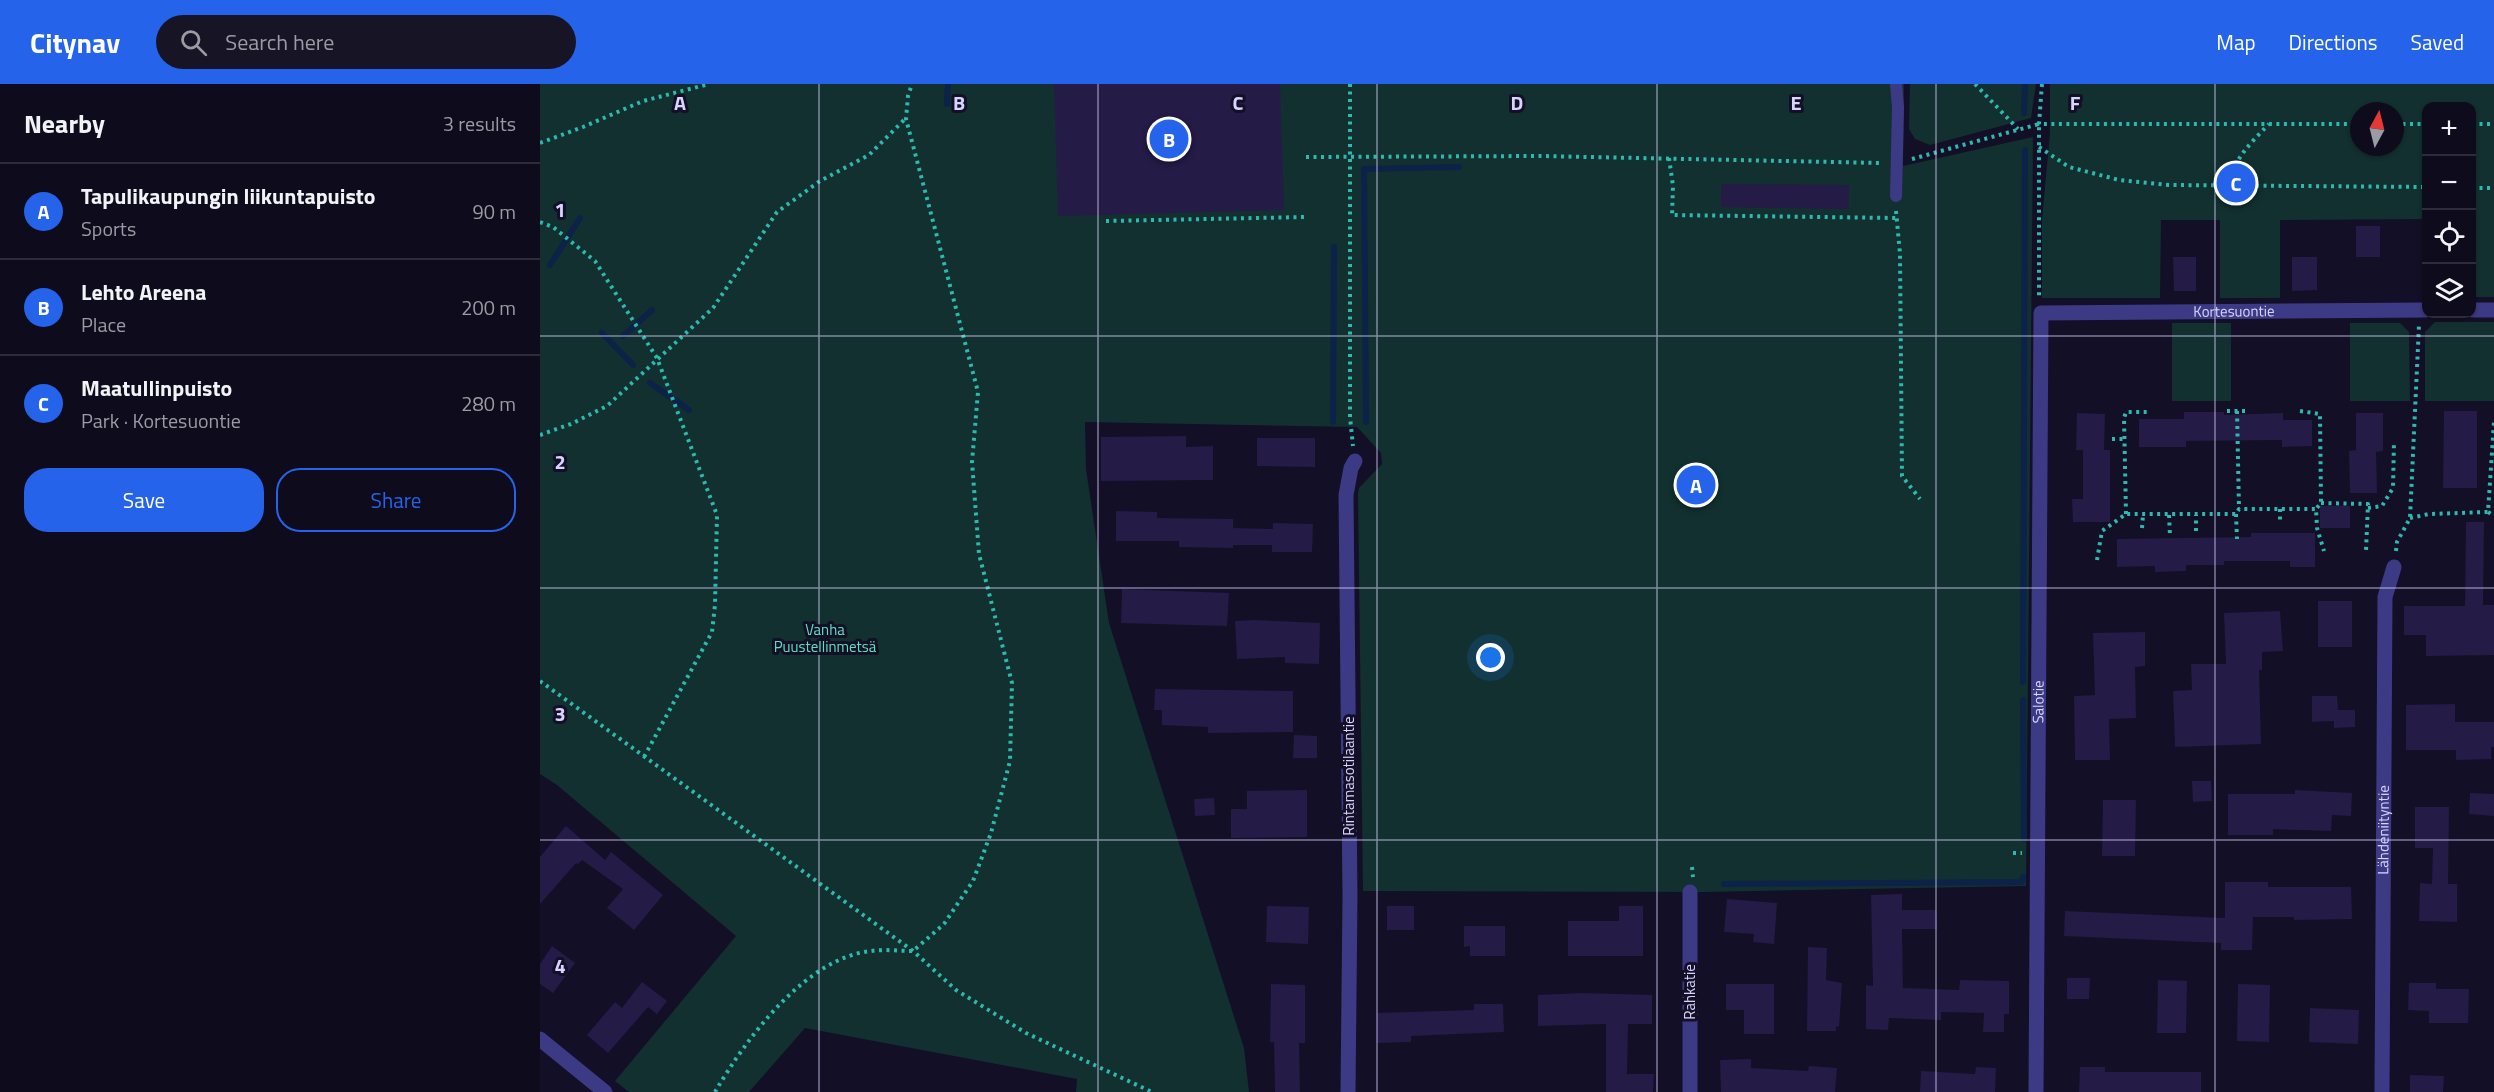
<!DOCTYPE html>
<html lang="en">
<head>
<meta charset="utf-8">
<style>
  :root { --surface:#0e0b1c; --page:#171425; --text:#f1f3f6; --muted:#9b9ba3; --line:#2e2b3b; --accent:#2563eb }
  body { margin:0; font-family:"Titillium Web",sans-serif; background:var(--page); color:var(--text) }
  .controls { position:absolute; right:18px; top:18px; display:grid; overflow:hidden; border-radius:12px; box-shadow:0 2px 4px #0004 }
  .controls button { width:54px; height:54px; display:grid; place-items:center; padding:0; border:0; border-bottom:2px solid var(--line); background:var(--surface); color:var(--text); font:30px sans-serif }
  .compass { position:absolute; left:1810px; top:18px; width:54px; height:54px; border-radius:50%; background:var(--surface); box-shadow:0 2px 4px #0004; rotate:7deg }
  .you { position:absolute; left:951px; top:574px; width:21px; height:21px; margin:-15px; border:4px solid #fff; border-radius:50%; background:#1a73e8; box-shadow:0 0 0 9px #1a73e833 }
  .badge { display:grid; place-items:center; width:39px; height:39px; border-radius:50%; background:var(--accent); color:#fff; font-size:20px; font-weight:700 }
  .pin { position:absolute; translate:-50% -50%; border:3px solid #fff; box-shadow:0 2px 6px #0006 }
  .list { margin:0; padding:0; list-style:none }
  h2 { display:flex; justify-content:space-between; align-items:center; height:78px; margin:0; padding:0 24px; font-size:26px }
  h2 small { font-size:20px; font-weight:400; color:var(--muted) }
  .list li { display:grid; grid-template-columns:39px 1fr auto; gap:18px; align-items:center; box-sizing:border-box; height:96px; padding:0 24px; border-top:2px solid var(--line) }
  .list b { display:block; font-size:22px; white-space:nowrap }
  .list p { margin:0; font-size:20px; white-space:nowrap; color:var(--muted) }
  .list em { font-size:20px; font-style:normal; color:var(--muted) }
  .actions { display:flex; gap:12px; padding:18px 24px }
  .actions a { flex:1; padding:14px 0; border:2px solid var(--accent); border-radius:24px; text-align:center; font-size:21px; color:var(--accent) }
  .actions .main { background:var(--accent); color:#fff }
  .icon { flex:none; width:33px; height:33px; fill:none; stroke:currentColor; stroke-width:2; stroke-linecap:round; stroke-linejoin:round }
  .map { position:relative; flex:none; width:1954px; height:1008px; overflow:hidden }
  header { display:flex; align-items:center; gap:36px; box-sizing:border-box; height:84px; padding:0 30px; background:var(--accent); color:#fff }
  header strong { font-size:28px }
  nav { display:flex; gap:33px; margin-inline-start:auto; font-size:21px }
  .search { width:420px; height:54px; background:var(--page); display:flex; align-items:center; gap:15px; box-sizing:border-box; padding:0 21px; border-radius:33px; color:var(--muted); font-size:22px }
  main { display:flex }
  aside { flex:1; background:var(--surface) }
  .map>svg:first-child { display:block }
  .green { fill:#12302f; fill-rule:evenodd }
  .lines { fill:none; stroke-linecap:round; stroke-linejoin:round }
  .stream { stroke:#0c2248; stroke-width:6 }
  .building { fill:#241b47 }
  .path { stroke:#2fb8b0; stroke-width:4; stroke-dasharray:3 4.5; stroke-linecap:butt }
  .service { stroke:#3d3a85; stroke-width:12 }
  .minor { stroke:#3d3a85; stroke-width:15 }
  .grid { fill:none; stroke:#d9d4ff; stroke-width:1.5; stroke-opacity:0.55 }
  .labels { text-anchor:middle; stroke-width:6; stroke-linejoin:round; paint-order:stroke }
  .street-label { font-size:15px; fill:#d9d4ff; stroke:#130f26 }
  .park-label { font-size:15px; fill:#5fe0c0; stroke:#130f26 }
  .grid-label { font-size:20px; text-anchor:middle; font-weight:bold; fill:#d9d4ff; stroke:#130f26; stroke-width:6; stroke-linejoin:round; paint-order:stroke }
</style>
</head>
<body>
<header>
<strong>Citynav</strong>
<div class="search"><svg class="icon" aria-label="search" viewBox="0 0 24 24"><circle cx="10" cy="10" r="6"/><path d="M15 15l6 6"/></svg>Search here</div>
<nav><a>Map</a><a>Directions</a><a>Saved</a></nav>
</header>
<main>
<aside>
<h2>Nearby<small>3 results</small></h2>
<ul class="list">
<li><span class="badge">A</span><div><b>Tapulikaupungin liikuntapuisto</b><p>Sports</p></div><em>90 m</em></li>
<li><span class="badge">B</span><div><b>Lehto Areena</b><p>Place</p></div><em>200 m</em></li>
<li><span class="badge">C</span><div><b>Maatullinpuisto</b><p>Park · Kortesuontie</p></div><em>280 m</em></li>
</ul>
<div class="actions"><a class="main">Save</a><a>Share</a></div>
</aside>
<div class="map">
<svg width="1954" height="1008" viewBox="0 0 1954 1008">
  <rect width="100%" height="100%" fill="#130f26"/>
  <!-- green -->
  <g class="green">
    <path d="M 0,0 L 1364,0 L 1363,82 L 1493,53 L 1486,802 L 1164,808 L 823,807 L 818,410 L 819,404 L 842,380 L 841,369 L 817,343 L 545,338 L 546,385 L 569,539 L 704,964 L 709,1008 L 536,1008 L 537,995 L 265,944 L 209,1008 L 89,1008 L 75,997 L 196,852 L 17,701 L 0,690 Z"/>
    <path d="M 1370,0 L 1496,0 L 1491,34 L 1390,61 L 1375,55 L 1369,45 Z"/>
    <path d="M 1510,0 L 1954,0 L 1954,213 L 1932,213 L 1932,22 L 1886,22 L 1886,135 L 1740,136 L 1740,214 L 1680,214 L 1680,136 L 1621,136 L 1620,214 L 1502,214 L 1502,136 L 1510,49 ZM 1819,27 L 1855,27 L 1855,63 L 1819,63 Z"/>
    <path d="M 1895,238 L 1954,238 L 1954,317 L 1885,317 L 1885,248 Z"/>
    <rect x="1632" y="239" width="59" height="78"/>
    <path d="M 1810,239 L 1860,239 L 1869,248 L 1870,317 L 1810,317 Z"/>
  </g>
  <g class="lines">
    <!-- stream -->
    <g class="stream">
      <path d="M 407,20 L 408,0"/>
      <path d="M 1484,29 L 1485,0"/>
      <path d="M 10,181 L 40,134"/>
      <path d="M 62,249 L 93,281"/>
      <path d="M 83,252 L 112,226"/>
      <path d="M 110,299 L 149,326"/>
      <path d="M 793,338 L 794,163"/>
      <path d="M 826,338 L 824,85 L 919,83"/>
      <path d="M 1483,598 L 1485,66"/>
      <path d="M 1483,616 L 1484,755"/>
      <path d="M 1184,800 L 1482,798 L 1483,793"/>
    </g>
  </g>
  <!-- building -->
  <g class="building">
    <path d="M 514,0 L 740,0 L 744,126 L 518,132 Z"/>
    <path d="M 1181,100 L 1309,101 L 1309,125 L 1181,123 Z"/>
    <rect x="1816" y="142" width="24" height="31"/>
    <path d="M 1633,173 L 1656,173 L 1656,207 L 1634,207 Z"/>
    <path d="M 1752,173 L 1777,173 L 1777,206 L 1752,207 Z"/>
    <path d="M 1904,327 L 1937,327 L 1937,404 L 1903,404 Z"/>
    <path d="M 1644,328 L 1684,328 L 1684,331 L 1743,329 L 1743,336 L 1772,336 L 1772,362 L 1742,363 L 1742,356 L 1646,357 L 1646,363 L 1599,363 L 1599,335 L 1644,335 Z"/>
    <path d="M 1537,329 L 1565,330 L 1564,366 L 1570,366 L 1570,438 L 1533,438 L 1532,415 L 1543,415 L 1543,366 L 1536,366 Z"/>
    <path d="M 1816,329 L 1843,329 L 1843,367 L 1836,368 L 1837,409 L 1810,409 L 1809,367 L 1816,366 Z"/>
    <path d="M 646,352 L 646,363 L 673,362 L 673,396 L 561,397 L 561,353 Z"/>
    <path d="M 717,354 L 775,354 L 775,383 L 717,382 Z"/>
    <rect x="1780" y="422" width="30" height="22"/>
    <path d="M 576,427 L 617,428 L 617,434 L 693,435 L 693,444 L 733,445 L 733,439 L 773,440 L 772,468 L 732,468 L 732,461 L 693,461 L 693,464 L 639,463 L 639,457 L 576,457 Z"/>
    <path d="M 1926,438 L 1944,438 L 1943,521 L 1954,521 L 1954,571 L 1886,572 L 1886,551 L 1864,551 L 1864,522 L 1925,522 Z"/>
    <path d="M 1711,449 L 1775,449 L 1775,483 L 1750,483 L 1750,477 L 1684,477 L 1684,481 L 1646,481 L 1646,487 L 1615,488 L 1615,482 L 1577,483 L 1577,455 L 1711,453 Z"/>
    <path d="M 582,505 L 689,509 L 687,542 L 581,539 Z"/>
    <rect x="1778" y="517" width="34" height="46"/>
    <path d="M 1740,527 L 1743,567 L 1722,568 L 1722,586 L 1719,586 L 1721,660 L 1635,663 L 1633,607 L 1652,606 L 1651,580 L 1686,580 L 1684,529 Z"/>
    <path d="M 714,536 L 780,539 L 779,580 L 745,579 L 745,573 L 697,575 L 695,537 Z"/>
    <path d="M 1605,548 L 1605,582 L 1595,583 L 1596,634 L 1569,635 L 1570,676 L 1535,676 L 1534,612 L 1555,611 L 1553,549 Z"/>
    <path d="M 615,605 L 753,607 L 753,648 L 668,649 L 668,643 L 622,641 L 622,626 L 614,626 Z"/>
    <path d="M 1772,612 L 1797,612 L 1798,626 L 1815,626 L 1815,643 L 1794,644 L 1794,637 L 1772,638 Z"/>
    <path d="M 1915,620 L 1915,638 L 1954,638 L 1954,663 L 1951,663 L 1951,675 L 1916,676 L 1916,666 L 1866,666 L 1866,621 Z"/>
    <path d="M 754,651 L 777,652 L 777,674 L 753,674 Z"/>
    <path d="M 1652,697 L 1671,697 L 1672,717 L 1653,718 Z"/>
    <path d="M 767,706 L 767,753 L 691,754 L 691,725 L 707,725 L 707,707 Z"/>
    <path d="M 1755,706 L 1812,709 L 1811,732 L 1792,731 L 1791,747 L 1733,745 L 1733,751 L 1688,751 L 1688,710 L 1755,710 Z"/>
    <path d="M 1930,709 L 1954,710 L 1954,732 L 1929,730 Z"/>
    <path d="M 674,714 L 675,731 L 655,732 L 654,715 Z"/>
    <path d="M 1563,716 L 1596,716 L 1595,772 L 1562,772 Z"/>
    <path d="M 1875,723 L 1909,723 L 1908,800 L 1917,800 L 1917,838 L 1879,837 L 1880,799 L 1892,800 L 1893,764 L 1875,764 Z"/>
    <path d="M 26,742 L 65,776 L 71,768 L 123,811 L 94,846 L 67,824 L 83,805 L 42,776 L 38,780 L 36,779 L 0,820 L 0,773 Z"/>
    <path d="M 1685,798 L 1728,798 L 1728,803 L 1811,803 L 1812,835 L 1754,836 L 1754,833 L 1713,833 L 1712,866 L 1681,866 L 1681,859 L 1524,852 L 1525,827 L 1685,834 Z"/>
    <path d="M 1362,810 L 1362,826 L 1396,826 L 1397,845 L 1362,845 L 1363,904 L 1419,906 L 1420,896 L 1469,897 L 1469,930 L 1464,930 L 1464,948 L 1443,948 L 1444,929 L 1401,928 L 1401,936 L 1349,934 L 1348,946 L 1326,945 L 1326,901 L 1333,902 L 1331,811 Z"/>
    <path d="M 1187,815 L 1237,819 L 1234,860 L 1213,858 L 1214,850 L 1184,848 Z"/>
    <path d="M 727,822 L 769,823 L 768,860 L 726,858 Z"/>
    <rect x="847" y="822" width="27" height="24"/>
    <path d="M 1079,822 L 1103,822 L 1103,872 L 1028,872 L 1028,837 L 1079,837 Z"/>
    <path d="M 924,842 L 965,842 L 965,872 L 930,872 L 930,862 L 924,863 Z"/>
    <path d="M 12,862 L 35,879 L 13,909 L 0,900 L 0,880 Z"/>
    <path d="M 1268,863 L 1287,864 L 1286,896 L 1302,899 L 1299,943 L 1296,942 L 1296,947 L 1267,947 Z"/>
    <path d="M 1527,894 L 1550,894 L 1549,915 L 1527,915 Z"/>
    <path d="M 1618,896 L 1647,897 L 1646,949 L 1617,949 Z"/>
    <path d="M 102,898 L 127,917 L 117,930 L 108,923 L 68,969 L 47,951 L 75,918 L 82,924 Z"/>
    <path d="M 1869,899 L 1896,899 L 1896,905 L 1929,905 L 1928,939 L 1889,939 L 1889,927 L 1868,926 Z"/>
    <path d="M 731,900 L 765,901 L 765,959 L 759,959 L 760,1008 L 735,1008 L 734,958 L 730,958 Z"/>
    <path d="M 1186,900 L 1234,900 L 1234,950 L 1204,950 L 1204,926 L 1186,926 Z"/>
    <path d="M 1698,900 L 1730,901 L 1729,958 L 1697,957 Z"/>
    <path d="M 1042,909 L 1112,911 L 1112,940 L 1088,940 L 1087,990 L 1114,990 L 1113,1008 L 1066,1008 L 1066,940 L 998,942 L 998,911 Z"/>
    <path d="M 934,920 L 963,920 L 964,948 L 871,952 L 871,958 L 837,959 L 837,929 L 934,926 Z"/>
    <path d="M 1770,924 L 1819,926 L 1818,960 L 1769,958 Z"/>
    <path d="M 1211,975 L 1211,984 L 1268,987 L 1269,982 L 1297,984 L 1295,1008 L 1181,1008 L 1180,976 Z"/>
    <path d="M 1436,983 L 1456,984 L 1455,1008 L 1380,1008 L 1381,987 L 1435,990 Z"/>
    <path d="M 1540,983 L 1565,983 L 1565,988 L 1661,988 L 1661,1008 L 1539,1008 Z"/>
    <path d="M 1870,991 L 1904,992 L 1903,1008 L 1870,1008 Z"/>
  </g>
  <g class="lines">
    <!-- path -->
    <g class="path">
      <path d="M 810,0 L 810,333 L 813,362"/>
      <path d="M 1435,0 L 1478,45"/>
      <path d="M 1502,0 L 1499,40 L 1819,40"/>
      <path d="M 1855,40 L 1886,40"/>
      <path d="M 1932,40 L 1954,40"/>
      <path d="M 0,59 L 43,43 L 103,17 L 169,0"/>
      <path d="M 1499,63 L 1529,83 L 1579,96 L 1629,101 L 1886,103"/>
      <path d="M 766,73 L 1000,72 L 1342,79"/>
      <path d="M 1129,74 L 1133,102 L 1132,131 L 1356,134"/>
      <path d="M 1372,75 L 1499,40 L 1499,213"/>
      <path d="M 1688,103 C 1695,73 1708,62 1729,40"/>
      <path d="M 1932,104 L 1954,104"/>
      <path d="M 1356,127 L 1360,170 L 1362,392 L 1380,415"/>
      <path d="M 566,137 L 766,133"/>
      <path d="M 0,138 L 13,143 L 55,177 L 117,274 L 177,431 L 175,521 L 172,548 L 104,673"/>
      <path d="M 1687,327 L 1707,327"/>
      <path d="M 1697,327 L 1699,425"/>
      <path d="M 1760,327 L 1780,330 L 1781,419 L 1776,425"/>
      <path d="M 0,351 L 31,340 L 67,322 L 173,224 L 237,128 L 280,97 L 329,71 L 365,35"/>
      <path d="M 1572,355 L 1586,355"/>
      <path d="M 1781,419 L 1828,420 L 1826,467"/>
      <path d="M 1828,424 L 1842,422 L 1853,404 L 1854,358"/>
      <path d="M 1740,425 L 1740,438"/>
      <path d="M 1948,428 L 1954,432"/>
      <path d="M 1586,430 L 1584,334 L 1586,328 L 1609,328"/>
      <path d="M 1696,430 L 1697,455"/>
      <path d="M 1629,431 L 1630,452"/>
      <path d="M 1870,434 L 1889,430 L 1948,428 L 1954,338"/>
      <path d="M 1602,444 L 1603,431"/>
      <path d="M 1656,447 L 1656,431"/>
      <path d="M 1856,467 L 1857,458 L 1870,434 L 1879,241"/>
      <path d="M 1557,476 L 1562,447 L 1586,430 L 1696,430 L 1699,425 L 1776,425 L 1777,444 L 1784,467"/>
      <path d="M 0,597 L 373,867 L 416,906 L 486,949 L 612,1008"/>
      <path d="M 1473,769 L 1482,769"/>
      <path d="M 1152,783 L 1153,793"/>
      <path d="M 175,1008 C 206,955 265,874 331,867 C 344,865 359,867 373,867 L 404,840 L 433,797 L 451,749 L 470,677 L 472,599 L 439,470 L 432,378 L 438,308 L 366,35 L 368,12 L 372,0"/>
    </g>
    <!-- service -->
    <path class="service" d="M 1356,112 L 1358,23 L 1356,0"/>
    <!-- minor -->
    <g class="minor">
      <path d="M 1932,226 L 1954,226"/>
      <path d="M 0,955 L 65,1008"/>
      <path d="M 808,1008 L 810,813 L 806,411 L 811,384 L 815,377"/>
      <path d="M 1150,1008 L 1150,808"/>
      <path id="s1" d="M 1496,1008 L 1501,229 L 1886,226"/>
      <path id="s2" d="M 1842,1008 L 1845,513 L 1854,483"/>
    </g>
  </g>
  <!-- grid -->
  <path class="grid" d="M 279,0 L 279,1008M 558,0 L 558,1008M 837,0 L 837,1008M 1117,0 L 1117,1008M 1396,0 L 1396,1008M 1675,0 L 1675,1008M 0,252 L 1954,252M 0,504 L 1954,504M 0,756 L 1954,756"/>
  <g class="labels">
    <!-- street labels -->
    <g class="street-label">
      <text dy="5" stroke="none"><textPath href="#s1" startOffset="972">Kortesuontie</textPath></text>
      <text dy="5" stroke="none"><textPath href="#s1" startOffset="390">Salotie</textPath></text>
      <text transform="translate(809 692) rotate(-90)" y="5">Rintamasotilaantie</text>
      <text dy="5" stroke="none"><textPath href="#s2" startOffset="262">Lähdeniityntie</textPath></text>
      <text transform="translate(1150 908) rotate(-90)" y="5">Rahkatie</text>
    </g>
    <!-- park labels -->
    <g class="park-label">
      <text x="285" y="551">Vanha<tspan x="285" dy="17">Puustellinmetsä</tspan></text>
    </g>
  </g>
  <g class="grid-label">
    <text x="140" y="26">A</text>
    <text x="419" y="26">B</text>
    <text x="698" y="26">C</text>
    <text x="977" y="26">D</text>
    <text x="1256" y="26">E</text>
    <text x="1535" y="26">F</text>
    <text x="20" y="133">1</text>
    <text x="20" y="385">2</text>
    <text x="20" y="637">3</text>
    <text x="20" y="889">4</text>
  </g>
</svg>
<div class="controls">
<button>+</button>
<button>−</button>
<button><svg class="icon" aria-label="locate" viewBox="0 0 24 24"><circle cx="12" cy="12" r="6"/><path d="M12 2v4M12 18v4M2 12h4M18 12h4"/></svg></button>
<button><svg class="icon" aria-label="layers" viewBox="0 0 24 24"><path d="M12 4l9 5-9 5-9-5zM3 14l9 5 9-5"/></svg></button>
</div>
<svg class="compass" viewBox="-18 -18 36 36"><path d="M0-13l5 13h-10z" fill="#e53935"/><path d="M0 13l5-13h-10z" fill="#9b9ba3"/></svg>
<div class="you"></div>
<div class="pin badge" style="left:1156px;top:401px">A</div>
<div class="pin badge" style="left:629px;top:55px">B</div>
<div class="pin badge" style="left:1696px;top:99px">C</div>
</div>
</main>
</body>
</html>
